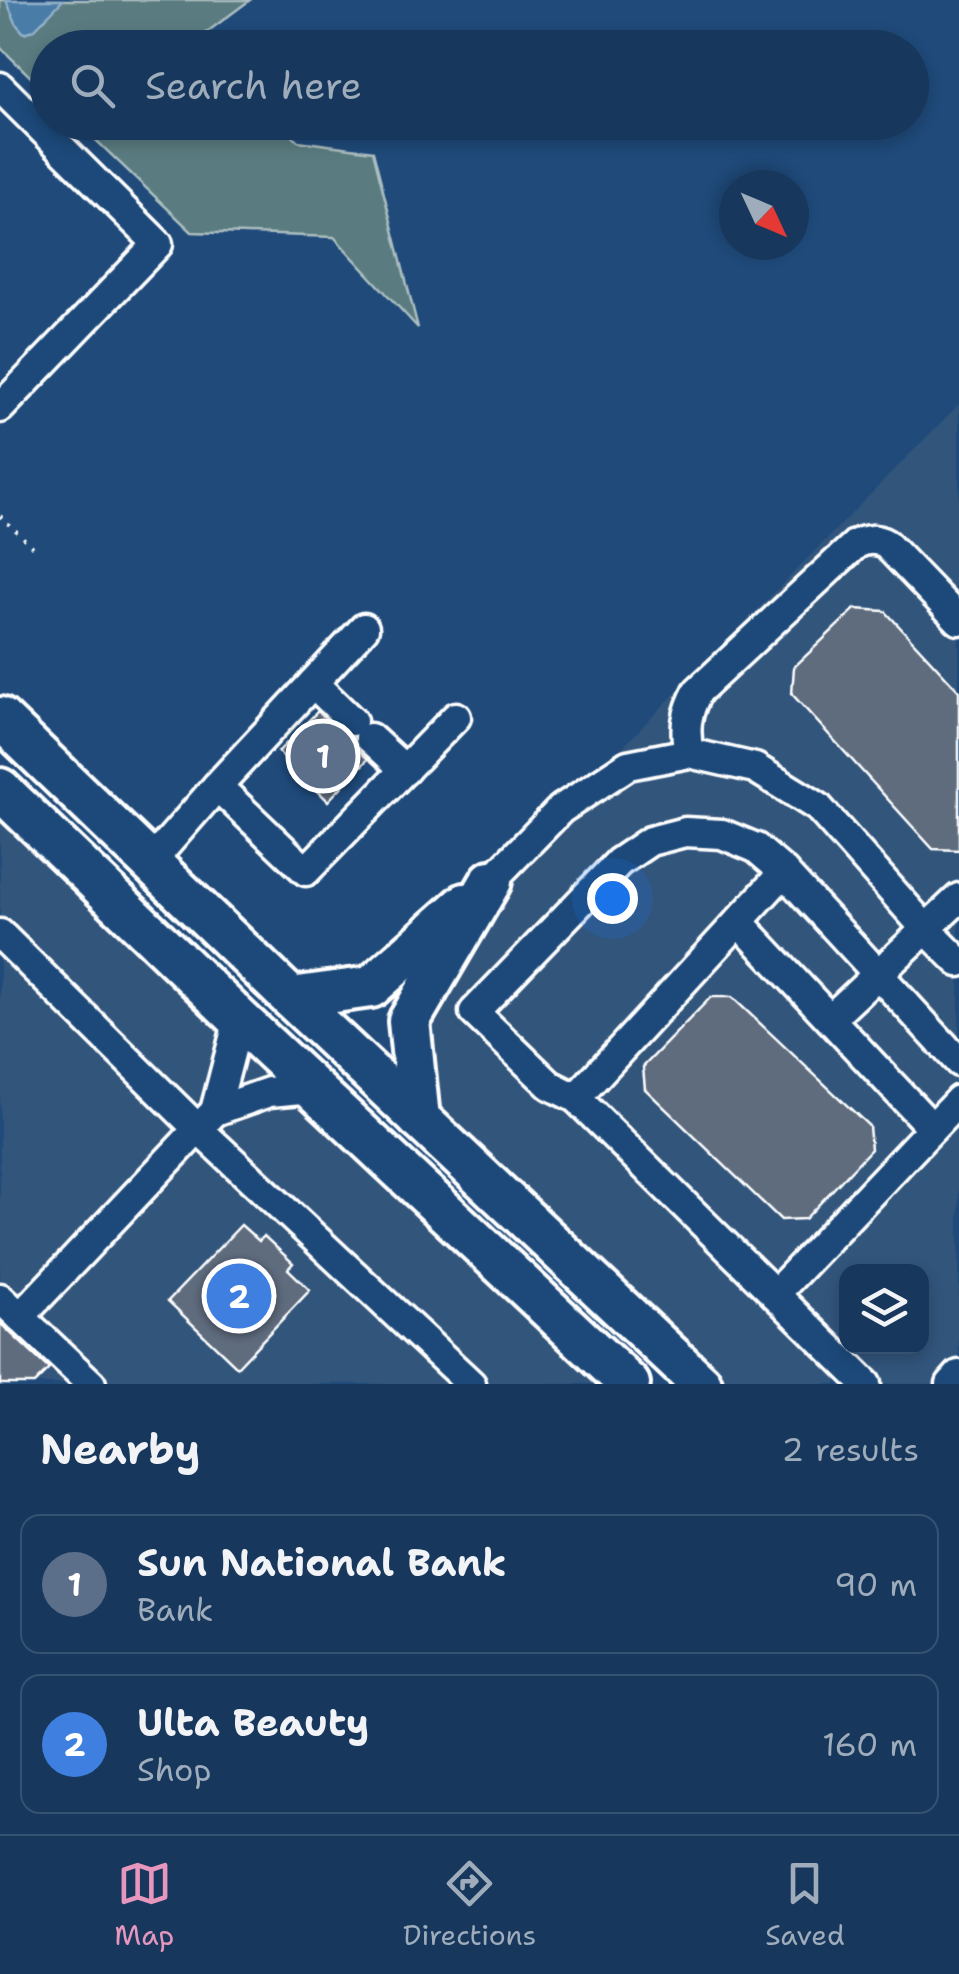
<!DOCTYPE html>
<html lang="en">
<head>
<meta charset="utf-8">
<style>
  :root { --surface:#17385c; --page:#244365; --text:#f1f3f6; --muted:#9eacbb; --line:#365272; --accent:#e797bd }
  body { margin:0; font-family:"Shantell Sans",sans-serif; background:var(--page); color:var(--text) }
  .controls { position:absolute; right:30px; bottom:30px; display:grid; overflow:hidden; border-radius:20px; box-shadow:0 5px 15px #0003 }
  .controls button { width:90px; height:90px; display:grid; place-items:center; padding:0; border:0; border-bottom:2px solid var(--line); background:var(--surface); color:var(--text); font:50px sans-serif }
  .compass { position:absolute; left:719px; top:170px; width:90px; height:90px; border-radius:50%; background:var(--surface); box-shadow:0 5px 15px #0003; rotate:134deg }
  .you { position:absolute; left:612px; top:898px; width:35px; height:35px; margin:-25px; border:8px solid #fff; border-radius:50%; background:#1a73e8; box-shadow:0 0 0 15px #1a73e833 }
  .badge { display:grid; place-items:center; width:65px; height:65px; border-radius:50%; background:var(--accent); color:#fff; font-size:32px; font-weight:700 }
  .pin { position:absolute; translate:-50% -50%; border:5px solid #fff; box-shadow:0 2px 10px #0006 }
  .list { margin:0; padding:0; list-style:none }
  h2 { display:flex; justify-content:space-between; align-items:center; height:130px; margin:0; padding:0 40px; font-size:42px }
  h2 small { font-size:32px; font-weight:400; color:var(--muted) }
  .list li { display:grid; grid-template-columns:65px 1fr auto; gap:30px; align-items:center; box-sizing:border-box; height:140px; margin:0 20px 20px; padding:0 20px; border:2px solid var(--line); border-radius:20px }
  .list b { display:block; font-size:38px; white-space:nowrap }
  .list p { margin:0; font-size:32px; white-space:nowrap; color:var(--muted) }
  .list em { font-size:32px; font-style:normal; color:var(--muted) }
  .icon { flex:none; width:55px; height:55px; fill:none; stroke:currentColor; stroke-width:2; stroke-linecap:round; stroke-linejoin:round }
  .map { position:relative; flex:none; width:959px; height:1384px; overflow:hidden }
  .search { position:absolute; background:var(--surface); box-shadow:0 5px 15px #0003; left:30px; right:30px; top:30px; height:110px; display:flex; align-items:center; gap:25px; box-sizing:border-box; padding:0 35px; border-radius:55px; color:var(--muted); font-size:38px }
  .sheet { height:450px; background:var(--surface) }
  nav { display:flex; justify-content:space-around; align-items:center; box-sizing:border-box; height:140px; border-top:2px solid var(--line); background:var(--surface); font-size:28px; color:var(--muted) }
  nav a { display:grid; justify-items:center; gap:5px }
  nav .on { color:var(--accent) }
  .map>svg:first-child { display:block }
  .built { fill:#32547b; fill-rule:evenodd }
  .green { fill:#5a7c80; stroke:#acbec0; stroke-width:2.5 }
  .water { fill:#497ba6; stroke:#92b0ca; stroke-width:2.5 }
  .building { fill:#5e6c7e; stroke:#fff; stroke-width:2.5 }
  .lines { fill:none; stroke-linecap:round; stroke-linejoin:round }
  .minor-casing { stroke:#fff; stroke-width:35 }
  .highway-casing { stroke:#fff; stroke-width:48 }
  .path { stroke:#fff; stroke-width:4; stroke-dasharray:2.5 8; stroke-linecap:butt }
  .minor { stroke:#1f4a7a; stroke-width:28 }
  .highway { stroke:#1f4a7a; stroke-width:40 }
</style>
</head>
<body>
<div class="map">
<svg width="959" height="1384" viewBox="0 0 959 1384">
  <rect width="100%" height="100%" fill="#1f4a7a"/>
  <filter id="ink" filterUnits="userSpaceOnUse"><feTurbulence type="fractalNoise" baseFrequency=".01" numOctaves="2"/><feDisplacementMap in="SourceGraphic" scale="20" xChannelSelector="R" yChannelSelector="G"/><feConvolveMatrix kernelMatrix="1 2 1 2 8 2 1 2 1" color-interpolation-filters="sRGB"/></filter>
  <g filter="url(#ink)">
    <!-- built -->
    <g class="built">
      <path d="M 959,404 L 959,1384 L 866,1384 L 850,1369 L 835,1384 L 701,1384 L 419,1119 L 409,1021 L 491,881 ZM 846,1272 L 922,1272 L 922,1346 L 846,1346 Z"/>
      <path d="M 0,789 L 628,1384 L 0,1384 Z"/>
    </g>
    <!-- green -->
    <g class="green">
      <path d="M 0,0 L 250,0 L 195,41 L 200,47 L 48,48 L 47,93 L 0,47 Z"/>
      <path d="M 78,123 L 279,123 L 298,141 L 373,151 L 418,328 L 334,237 L 192,232 Z"/>
    </g>
    <!-- water -->
    <path class="water" d="M 6,0 L 63,0 L 34,30 L 24,33 L 17,25 Z"/>
    <!-- building -->
    <g class="building">
      <path d="M 855,609 L 885,611 L 959,691 L 959,850 L 933,849 L 792,694 L 794,667 Z"/>
      <path d="M 318,711 L 340,733 L 359,714 L 377,731 L 358,750 L 368,759 L 328,801 L 278,752 Z"/>
      <path d="M 711,997 L 732,997 L 869,1126 L 871,1149 L 805,1219 L 781,1220 L 645,1089 L 643,1067 Z"/>
      <path d="M 241,1225 L 259,1241 L 264,1236 L 293,1263 L 288,1269 L 310,1290 L 237,1367 L 168,1301 Z"/>
      <path d="M 0,1323 L 49,1369 L 34,1384 L 0,1384 Z"/>
    </g>
    <g class="lines">
      <!-- minor casing -->
      <g class="minor-casing">
        <g id="minor">
          <path d="M 0,87 L 158,244 L 0,408"/>
          <path d="M 313,683 L 352,721"/>
          <path d="M 370,738 L 405,770"/>
          <path d="M 689,753 C 684,729 686,713 698,691 L 856,544 C 867,539 875,538 886,544 L 959,620"/>
          <path d="M 217,786 L 306,871 L 456,717"/>
          <path d="M 150,863 L 217,786 L 364,628"/>
          <path d="M 491,881 L 561,809 L 628,765 L 689,753 L 755,768 L 818,807 L 926,929 L 959,962"/>
          <path d="M 739,922 L 932,1128"/>
          <path d="M 0,934 L 198,1129 L 471,1384"/>
          <path d="M 239,1019 L 215,1111 L 269,1092 L 313,1088"/>
          <path d="M 830,1019 L 959,898"/>
          <path d="M 576,1098 L 784,872"/>
          <path d="M 775,1294 L 959,1100"/>
          <path d="M 0,1298 L 91,1384"/>
          <path d="M 20,1317 L 215,1111"/>
          <path d="M 866,1384 L 576,1098 L 550,1085 L 474,1012 L 619,862 L 650,841 L 685,832 L 722,834 L 756,848 L 784,872 L 959,1062"/>
          <path d="M 951,1384 L 959,1375"/>
        </g>
      </g>
      <!-- highway casing -->
      <g class="highway-casing">
        <g id="highway">
          <path d="M 0,718 L 291,998 L 701,1384"/>
          <path d="M 0,789 L 239,1019 L 629,1384"/>
          <path d="M 291,998 L 371,987 L 465,904"/>
          <path d="M 419,1119 L 409,1021 L 491,881"/>
        </g>
      </g>
      <!-- path -->
      <path class="path" d="M 0,516 L 35,549"/>
      <!-- minor -->
      <use href="#minor" class="minor"/>
      <!-- highway -->
      <use href="#highway" class="highway"/>
    </g>
  </g>
</svg>
<div class="controls">
<button><svg class="icon" aria-label="layers" viewBox="0 0 24 24"><path d="M12 4l9 5-9 5-9-5zM3 14l9 5 9-5"/></svg></button>
</div>
<svg class="compass" viewBox="-18 -18 36 36"><path d="M0-13l5 13h-10z" fill="#e53935"/><path d="M0 13l5-13h-10z" fill="#9eacbb"/></svg>
<div class="you"></div>
<div class="pin badge" style="left:323px;top:756px;background:#5c6f8a">1</div>
<div class="pin badge" style="left:239px;top:1296px;background:#3f7fe0">2</div>
<div class="search"><svg class="icon" aria-label="search" viewBox="0 0 24 24"><circle cx="10" cy="10" r="6"/><path d="M15 15l6 6"/></svg>Search here</div>
</div>
<section class="sheet">
<h2>Nearby<small>2 results</small></h2>
<ul class="list">
<li><span class="badge" style="background:#5c6f8a">1</span><div><b>Sun National Bank</b><p>Bank</p></div><em>90 m</em></li>
<li><span class="badge" style="background:#3f7fe0">2</span><div><b>Ulta Beauty</b><p>Shop</p></div><em>160 m</em></li>
</ul>
</section>
<nav>
<a class="on"><svg class="icon" aria-label="map" viewBox="0 0 24 24"><path d="M3 6l6-2 6 2 6-2v14l-6 2-6-2-6 2zM9 4v14M15 6v14"/></svg>Map</a>
<a><svg class="icon" aria-label="directions" viewBox="0 0 24 24"><path d="M12 3l9 9-9 9-9-9zM9 14v-3h6M13 9l2 2-2 2"/></svg>Directions</a>
<a><svg class="icon" aria-label="saved" viewBox="0 0 24 24"><path d="M7 4h10v16l-5-4-5 4z"/></svg>Saved</a>
</nav>
</body>
</html>
